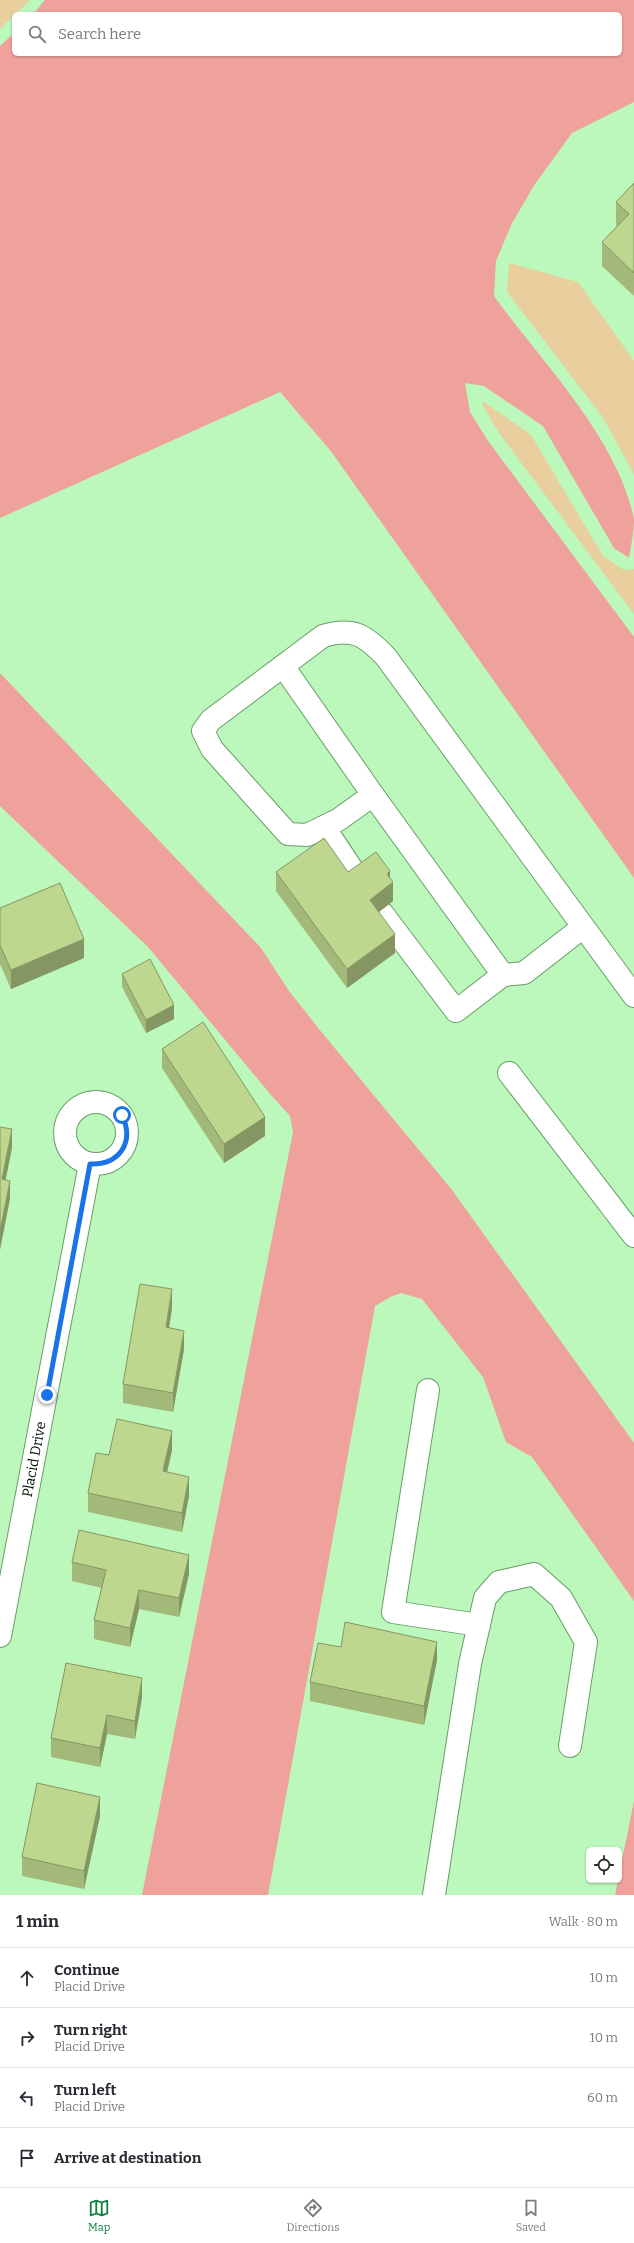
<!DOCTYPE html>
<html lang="en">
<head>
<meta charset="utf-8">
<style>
  :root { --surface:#fff; --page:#f7f7f7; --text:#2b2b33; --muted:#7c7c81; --line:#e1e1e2; --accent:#0b8043 }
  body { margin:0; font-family:Bitter,serif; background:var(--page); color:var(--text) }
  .controls { position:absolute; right:12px; bottom:12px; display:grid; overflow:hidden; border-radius:6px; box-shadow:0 1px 3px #0004 }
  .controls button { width:36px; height:36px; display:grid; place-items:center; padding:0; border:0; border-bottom:1px solid var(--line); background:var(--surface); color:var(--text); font:20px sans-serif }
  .stop { position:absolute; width:12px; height:12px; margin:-9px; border:3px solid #1a73e8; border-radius:50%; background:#fff }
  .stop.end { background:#1a73e8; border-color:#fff; box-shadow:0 1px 4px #0008 }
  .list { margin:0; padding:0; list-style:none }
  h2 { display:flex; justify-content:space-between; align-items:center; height:52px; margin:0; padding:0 16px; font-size:17px }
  h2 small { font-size:13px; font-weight:400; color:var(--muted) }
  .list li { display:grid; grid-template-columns:26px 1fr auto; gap:12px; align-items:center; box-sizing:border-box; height:60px; padding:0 16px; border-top:1px solid var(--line) }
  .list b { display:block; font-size:15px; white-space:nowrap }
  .list p { margin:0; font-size:13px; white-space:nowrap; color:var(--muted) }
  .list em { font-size:13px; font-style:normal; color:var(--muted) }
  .icon { flex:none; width:22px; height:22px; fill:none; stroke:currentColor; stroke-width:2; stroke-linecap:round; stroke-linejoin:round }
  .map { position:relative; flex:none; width:634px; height:1895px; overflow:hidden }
  .search { position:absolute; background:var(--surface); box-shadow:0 1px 3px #0004; left:12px; right:12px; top:12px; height:44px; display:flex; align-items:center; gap:10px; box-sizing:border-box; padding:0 14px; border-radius:6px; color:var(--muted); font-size:15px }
  .sheet { height:292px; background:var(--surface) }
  nav { display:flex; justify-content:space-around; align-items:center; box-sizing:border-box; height:56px; border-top:1px solid var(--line); background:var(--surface); font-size:11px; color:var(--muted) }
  nav a { display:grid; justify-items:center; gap:2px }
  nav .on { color:var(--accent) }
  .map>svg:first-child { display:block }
  .green { fill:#e8cf9d }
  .water { fill:#efa19b }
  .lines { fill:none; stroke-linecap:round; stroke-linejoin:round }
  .minor-casing { stroke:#669e66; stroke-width:24 }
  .minor { stroke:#fff; stroke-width:22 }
  .wall { fill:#a3b97a }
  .shaded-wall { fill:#859663 }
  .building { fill:#bed78e; stroke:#859663 }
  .route { stroke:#1a73e8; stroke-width:5 }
  .labels { text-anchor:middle; stroke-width:3.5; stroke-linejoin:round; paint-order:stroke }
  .street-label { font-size:14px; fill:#001201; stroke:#fff }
</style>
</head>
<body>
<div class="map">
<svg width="634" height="1895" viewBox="0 0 634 1895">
  <rect width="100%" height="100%" fill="#bcf7bb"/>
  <!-- green -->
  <g class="green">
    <path d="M 0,0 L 30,0 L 0,29 Z"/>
    <path d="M 509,263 L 578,282 L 634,361 L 634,475 L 602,416 L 507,292 Z"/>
    <path d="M 482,401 L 529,433 L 534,440 L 603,556 L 624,570 L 634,569 L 634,614 L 499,433 L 483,406 Z"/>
  </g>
  <!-- water -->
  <g class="water">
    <path d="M 45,0 L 634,0 L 634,102 L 572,133 L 535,184 L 512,223 L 496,261 L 494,296 C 542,363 617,437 634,519 C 634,532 631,546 629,558 L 614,548 L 543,426 L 484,386 L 465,383 L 470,412 L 488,441 L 634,637 L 634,878 L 330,450 L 280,392 L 0,518 L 0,46 L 14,33 L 14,54 L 620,54 L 620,14 L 33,14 Z"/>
    <path d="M 0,673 L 261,948 L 289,991 L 319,1029 L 452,1190 L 634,1443 L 634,1601 L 532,1457 L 506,1442 L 483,1377 L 422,1299 L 401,1293 L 390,1297 L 375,1306 L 268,1895 L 142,1895 L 293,1132 L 290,1116 L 271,1095 L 148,947 L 0,806 Z"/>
    <path d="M 634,1801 L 634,1895 L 615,1895 Z"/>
  </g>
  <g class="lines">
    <!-- minor casing -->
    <g class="minor-casing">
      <g id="minor">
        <path d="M 283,666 L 373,795"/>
        <path d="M 324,827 L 360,881"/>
        <path d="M 382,913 L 456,1011 L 503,975"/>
        <path d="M 583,927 L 524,973 L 503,975 L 373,795 L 338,820 L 307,835 L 288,834 L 212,749 L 203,731 L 211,720 L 323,636 C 353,627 365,635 386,657 L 634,996"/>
        <path d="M 509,1073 L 634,1236"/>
        <circle cx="96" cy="1133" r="31"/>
        <path d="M 428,1390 L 393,1612 L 479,1625"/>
        <path id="s1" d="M 0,1636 L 90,1164"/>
        <path d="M 434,1895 L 470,1664 L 485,1598 L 499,1582 L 534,1574 L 561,1598 L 586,1642 L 570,1746"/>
      </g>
    </g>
    <!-- minor -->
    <use href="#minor" class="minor"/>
  </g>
  <!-- wall -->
  <g class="wall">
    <path d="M 634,183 L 634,296 L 602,266 L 602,242 L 617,226 L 616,225 L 616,202 Z"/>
    <path d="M 276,872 L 390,879 L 393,901 L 379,912 L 395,953 L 347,988 L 276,891 Z"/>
    <path d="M 0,908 L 84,958 L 11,989 L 0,964 Z"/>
    <path d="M 122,974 L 174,1019 L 146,1033 L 122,987 Z"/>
    <path d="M 162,1049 L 265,1136 L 224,1163 L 162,1068 Z"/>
    <path d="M 172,1308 L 169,1328 L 184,1349 L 173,1412 L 123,1403 L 123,1384 Z"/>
    <path d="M 172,1450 L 167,1472 L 189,1496 L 182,1532 L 88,1512 L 88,1493 L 109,1455 Z"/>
    <path d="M 72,1562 L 189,1574 L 179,1617 L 139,1609 L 130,1647 L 94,1639 L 94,1620 L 102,1588 L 72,1581 Z"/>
    <path d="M 341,1647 L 437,1660 L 424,1725 L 310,1701 L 310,1682 Z"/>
    <path d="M 142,1697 L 135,1739 L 107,1734 L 100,1767 L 51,1757 L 51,1738 Z"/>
    <path d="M 100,1816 L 84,1889 L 22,1876 L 22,1857 Z"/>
  </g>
  <!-- shaded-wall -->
  <g class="shaded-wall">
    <path d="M 390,871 L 390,885 L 393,882 L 393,901 L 370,919 L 370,900 L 387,874 Z"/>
    <path d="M 395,934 L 395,953 L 347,988 L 347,969 Z"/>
    <path d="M 84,939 L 84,958 L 11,989 L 11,970 Z"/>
    <path d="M 174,1005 L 174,1019 L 146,1033 L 146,1020 Z"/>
    <path d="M 265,1117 L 265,1136 L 224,1163 L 224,1144 Z"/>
    <path d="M 12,1129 L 12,1148 L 2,1198 L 2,1179 Z"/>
    <path d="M 10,1181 L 10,1199 L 0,1250 L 0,1231 Z"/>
    <path d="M 172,1289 L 172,1308 L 166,1346 L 166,1327 Z"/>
    <path d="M 184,1331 L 184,1349 L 173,1412 L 173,1393 Z"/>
    <path d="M 172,1431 L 172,1450 L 163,1490 L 163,1471 Z"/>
    <path d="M 189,1477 L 189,1496 L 182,1532 L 182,1513 Z"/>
    <path d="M 189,1555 L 189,1574 L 179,1617 L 179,1598 Z"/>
    <path d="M 139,1590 L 139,1609 L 130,1647 L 130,1628 Z"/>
    <path d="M 437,1642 L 437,1660 L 424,1725 L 424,1706 Z"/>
    <path d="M 142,1678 L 142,1697 L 135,1739 L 135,1721 Z"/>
    <path d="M 107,1715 L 107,1734 L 100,1767 L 100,1748 Z"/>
    <path d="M 100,1797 L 100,1816 L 84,1889 L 84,1871 Z"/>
  </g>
  <!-- building -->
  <g class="building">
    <path d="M 634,183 L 634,273 L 602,242 L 629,214 L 616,202 Z"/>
    <path d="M 324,838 L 348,872 L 376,852 L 390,871 L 387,874 L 393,882 L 370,900 L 395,934 L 347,969 L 276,872 Z"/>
    <path d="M 60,883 L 84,939 L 11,970 L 0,945 L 0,908 Z"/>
    <path d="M 150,959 L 174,1005 L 146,1020 L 122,974 Z"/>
    <path d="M 203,1022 L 265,1117 L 224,1144 L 162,1049 Z"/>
    <path d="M 0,1127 L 12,1129 L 2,1179 L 10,1181 L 0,1231 Z"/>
    <path d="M 140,1284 L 172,1289 L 166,1327 L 184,1331 L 173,1393 L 123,1384 Z"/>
    <path d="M 117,1419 L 172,1431 L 163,1471 L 189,1477 L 182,1513 L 88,1493 L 96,1453 L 109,1455 Z"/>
    <path d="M 79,1530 L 189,1555 L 179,1598 L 139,1590 L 130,1628 L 94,1620 L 106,1570 L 72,1562 Z"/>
    <path d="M 345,1622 L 437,1642 L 424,1706 L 310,1682 L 318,1643 L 341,1647 Z"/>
    <path d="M 66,1663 L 142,1678 L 135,1721 L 107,1715 L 100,1748 L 51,1738 Z"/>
    <path d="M 37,1783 L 100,1797 L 84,1871 L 22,1857 Z"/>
  </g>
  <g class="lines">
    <!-- route -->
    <path class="route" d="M 47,1395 L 90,1164 C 119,1165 135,1143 122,1115"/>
  </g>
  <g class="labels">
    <!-- street labels -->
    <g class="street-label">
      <text dy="5" stroke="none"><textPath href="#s1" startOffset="180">Placid Drive</textPath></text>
    </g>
  </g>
</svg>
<div class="controls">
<button><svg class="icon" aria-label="locate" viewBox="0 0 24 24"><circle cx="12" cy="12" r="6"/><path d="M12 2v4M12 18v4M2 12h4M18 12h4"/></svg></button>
</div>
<div class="stop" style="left:122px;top:1115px"></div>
<div class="stop end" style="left:47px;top:1395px"></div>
<div class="search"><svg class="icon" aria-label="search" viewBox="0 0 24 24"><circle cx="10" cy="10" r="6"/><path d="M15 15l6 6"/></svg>Search here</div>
</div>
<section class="sheet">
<h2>1 min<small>Walk · 80 m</small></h2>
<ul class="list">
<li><svg class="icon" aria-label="ahead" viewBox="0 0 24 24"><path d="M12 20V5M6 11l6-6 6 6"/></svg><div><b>Continue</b><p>Placid Drive</p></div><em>10 m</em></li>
<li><svg class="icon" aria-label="right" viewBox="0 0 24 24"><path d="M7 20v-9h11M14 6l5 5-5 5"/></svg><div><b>Turn right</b><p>Placid Drive</p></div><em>10 m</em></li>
<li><svg class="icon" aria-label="left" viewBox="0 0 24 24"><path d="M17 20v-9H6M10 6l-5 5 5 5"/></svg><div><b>Turn left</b><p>Placid Drive</p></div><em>60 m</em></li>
<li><svg class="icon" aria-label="arrive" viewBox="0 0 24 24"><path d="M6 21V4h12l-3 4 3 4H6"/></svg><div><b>Arrive at destination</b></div></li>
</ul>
</section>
<nav>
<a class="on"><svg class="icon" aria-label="map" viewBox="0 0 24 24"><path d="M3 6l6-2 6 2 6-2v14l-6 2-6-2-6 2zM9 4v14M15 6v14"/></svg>Map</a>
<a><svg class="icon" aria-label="directions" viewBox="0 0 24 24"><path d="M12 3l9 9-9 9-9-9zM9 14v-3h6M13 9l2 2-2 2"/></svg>Directions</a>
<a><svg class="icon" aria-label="saved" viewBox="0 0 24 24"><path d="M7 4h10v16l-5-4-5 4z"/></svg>Saved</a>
</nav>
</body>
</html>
